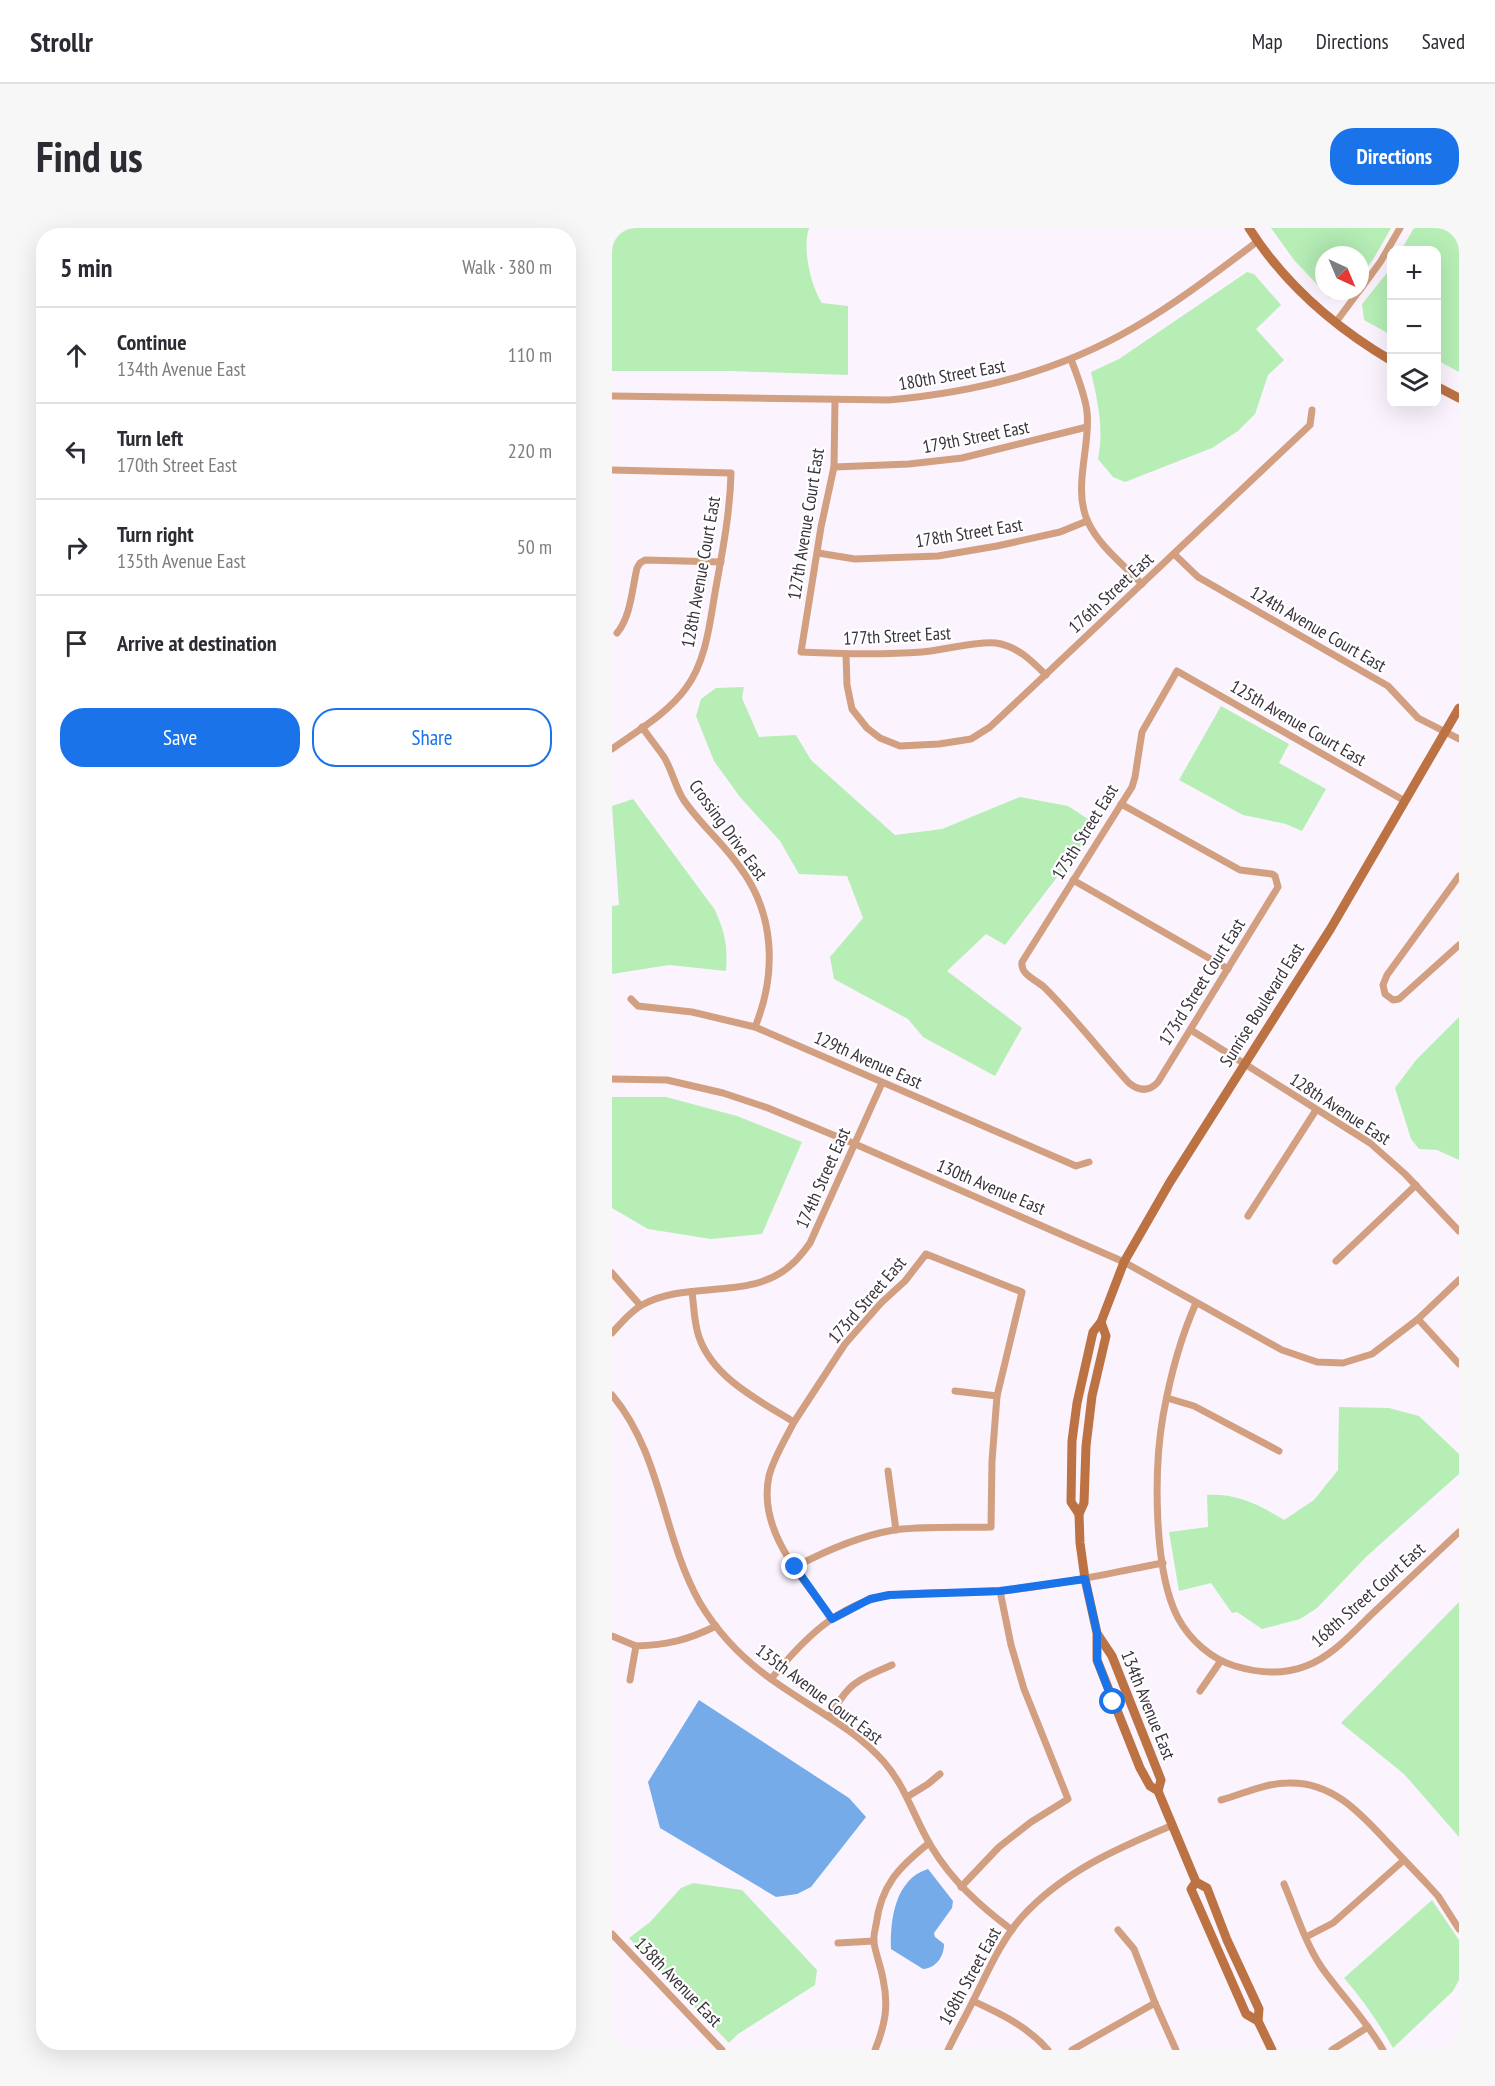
<!DOCTYPE html>
<html lang="en">
<head>
<meta charset="utf-8">
<style>
  :root { --surface:#fff; --page:#f7f7f7; --text:#2b2b33; --muted:#7c7c81; --line:#e1e1e2; --accent:#1a73e8 }
  body { margin:0; font-family:"PT Sans Narrow",sans-serif; background:var(--page); color:var(--text) }
  .controls { position:absolute; right:18px; top:18px; display:grid; overflow:hidden; border-radius:12px; box-shadow:0 6px 24px #0002 }
  .controls button { width:54px; height:54px; display:grid; place-items:center; padding:0; border:0; border-bottom:2px solid var(--line); background:var(--surface); color:var(--text); font:30px sans-serif }
  .compass { position:absolute; left:703px; top:18px; width:54px; height:54px; border-radius:50%; background:var(--surface); box-shadow:0 6px 24px #0002; rotate:136deg }
  .stop { position:absolute; width:18px; height:18px; margin:-14px; border:4px solid #1a73e8; border-radius:50%; background:#fff }
  .stop.end { background:#1a73e8; border-color:#fff; box-shadow:0 2px 6px #0008 }
  .list { margin:0; padding:0; list-style:none }
  h2 { display:flex; justify-content:space-between; align-items:center; height:78px; margin:0; padding:0 24px; font-size:26px }
  h2 small { font-size:20px; font-weight:400; color:var(--muted) }
  .list li { display:grid; grid-template-columns:39px 1fr auto; gap:18px; align-items:center; box-sizing:border-box; height:96px; padding:0 24px; border-top:2px solid var(--line) }
  .list b { display:block; font-size:22px; white-space:nowrap }
  .list p { margin:0; font-size:20px; white-space:nowrap; color:var(--muted) }
  .list em { font-size:20px; font-style:normal; color:var(--muted) }
  .actions { display:flex; gap:12px; padding:18px 24px }
  .actions a { flex:1; padding:14px 0; border:2px solid var(--accent); border-radius:24px; text-align:center; font-size:21px; color:var(--accent) }
  .actions .main { background:var(--accent); color:#fff }
  .icon { flex:none; width:33px; height:33px; fill:none; stroke:currentColor; stroke-width:2; stroke-linecap:round; stroke-linejoin:round }
  .map { position:relative; flex:none; width:847px; height:1822px; overflow:hidden; border-radius:24px }
  header { display:flex; align-items:center; gap:36px; box-sizing:border-box; height:84px; padding:0 30px; background:var(--surface); border-bottom:2px solid var(--line) }
  header strong { font-size:28px }
  nav { display:flex; gap:33px; margin-inline-start:auto; font-size:21px }
  .intro { display:flex; align-items:center; justify-content:space-between; box-sizing:border-box; height:144px; padding:0 36px }
  h1 { margin:0; font-size:42px }
  .button { padding:15px 27px; border-radius:24px; background:var(--accent); color:#fff; font-size:21px; font-weight:700 }
  main { display:flex; gap:36px; padding:0 36px }
  aside { flex:1; background:var(--surface); border-radius:24px; box-shadow:0 6px 24px #0002 }
  .map>svg:first-child { display:block }
  .green { fill:#b6eeb6 }
  .water { fill:#75abe9 }
  .lines { fill:none; stroke-linecap:round; stroke-linejoin:round }
  .street { stroke:#d29f80; stroke-width:7 }
  .secondary { stroke:#bc7242; stroke-width:9 }
  .route { stroke:#1a73e8; stroke-width:8 }
  .labels { text-anchor:middle; stroke-width:4.5; stroke-linejoin:round; paint-order:stroke }
  .street-label { font-size:18px; fill:#39323c; stroke:#fff }
</style>
</head>
<body>
<header>
<strong>Strollr</strong>
<nav><a>Map</a><a>Directions</a><a>Saved</a></nav>
</header>
<div class="intro"><h1>Find us</h1><a class="button">Directions</a></div>
<main>
<aside>
<h2>5 min<small>Walk · 380 m</small></h2>
<ul class="list">
<li><svg class="icon" aria-label="ahead" viewBox="0 0 24 24"><path d="M12 20V5M6 11l6-6 6 6"/></svg><div><b>Continue</b><p>134th Avenue East</p></div><em>110 m</em></li>
<li><svg class="icon" aria-label="left" viewBox="0 0 24 24"><path d="M17 20v-9H6M10 6l-5 5 5 5"/></svg><div><b>Turn left</b><p>170th Street East</p></div><em>220 m</em></li>
<li><svg class="icon" aria-label="right" viewBox="0 0 24 24"><path d="M7 20v-9h11M14 6l5 5-5 5"/></svg><div><b>Turn right</b><p>135th Avenue East</p></div><em>50 m</em></li>
<li><svg class="icon" aria-label="arrive" viewBox="0 0 24 24"><path d="M6 21V4h12l-3 4 3 4H6"/></svg><div><b>Arrive at destination</b></div></li>
</ul>
<div class="actions"><a class="main">Save</a><a>Share</a></div>
</aside>
<div class="map">
<svg width="847" height="1822" viewBox="0 0 847 1822">
  <rect width="100%" height="100%" fill="#fbf4fe"/>
  <!-- green -->
  <g class="green">
    <path d="M 0,0 L 197,0 C 190,20 199,59 210,75 L 236,78 L 236,147 L 119,143 L 0,143 Z"/>
    <path d="M 659,0 L 779,0 L 762,30 L 748,49 L 748,27 L 712,27 L 712,63 L 737,63 L 730,70 L 718,70 L 682,32 Z"/>
    <path d="M 802,0 L 847,0 L 847,144 L 825,132 L 824,22 L 789,22 Z"/>
    <path d="M 779,40 L 779,107 L 752,92 L 750,76 Z"/>
    <path d="M 635,44 L 642,46 L 669,77 L 644,101 L 672,132 L 656,147 L 643,186 L 626,203 L 600,220 L 513,254 L 501,249 L 486,231 C 492,201 486,174 479,144 L 507,131 Z"/>
    <path d="M 132,459 L 130,470 L 147,509 L 184,507 L 199,532 L 283,607 L 330,601 L 408,569 L 456,578 L 485,597 L 393,717 L 374,706 L 335,743 L 410,800 L 383,848 L 311,809 L 296,791 L 222,751 L 218,729 L 251,690 L 235,648 L 187,646 L 168,613 L 128,569 L 102,533 L 84,488 L 89,471 L 104,460 Z"/>
    <path d="M 609,478 L 677,516 L 667,535 L 714,561 L 690,603 L 674,596 L 631,587 L 567,552 Z"/>
    <path d="M 21,571 L 103,682 C 113,705 116,718 114,743 L 57,737 L 0,746 L 0,678 L 7,677 L 0,578 Z"/>
    <path d="M 847,789 L 847,932 L 825,922 L 807,921 L 799,911 L 783,860 L 804,832 Z"/>
    <path d="M 0,869 L 54,869 L 125,888 L 190,914 L 150,1006 L 99,1011 L 36,1001 L 0,980 Z"/>
    <path d="M 727,1179 L 777,1180 L 807,1188 L 847,1226 L 847,1246 L 755,1328 L 705,1380 L 688,1391 L 650,1401 L 625,1384 L 620,1385 L 599,1355 L 567,1363 L 557,1304 L 596,1299 L 595,1267 C 624,1265 648,1277 672,1292 L 702,1272 L 726,1242 Z"/>
    <path d="M 847,1374 L 847,1609 L 792,1546 L 729,1495 Z"/>
    <path d="M 81,1655 L 130,1662 L 205,1742 L 203,1757 L 126,1806 L 117,1815 L 17,1710 L 38,1694 L 69,1660 Z"/>
    <path d="M 820,1672 L 847,1712 L 847,1752 L 841,1763 L 781,1820 C 767,1795 751,1772 732,1750 Z"/>
  </g>
  <!-- water -->
  <g class="water">
    <path d="M 87,1472 L 237,1570 L 254,1589 L 199,1659 L 185,1666 L 164,1669 L 48,1600 L 36,1554 Z"/>
    <path d="M 316,1641 L 341,1673 L 340,1680 L 322,1705 L 323,1709 L 332,1716 C 332,1729 324,1740 311,1741 L 279,1721 C 278,1692 283,1651 316,1641 Z"/>
  </g>
  <g class="lines">
    <!-- street -->
    <g class="street">
      <path d="M 748,62 L 769,33 L 788,0"/>
      <path d="M 724,94 L 747,63"/>
      <path d="M 459,131 C 465,148 473,166 475,184 C 479,218 460,260 476,294 C 487,318 512,337 530,356"/>
      <path d="M 0,168 L 277,172 C 365,164 446,144 523,99 C 566,74 606,43 646,13"/>
      <path d="M 223,172 L 222,239 L 209,299 L 189,424 C 229,426 270,427 310,424 C 331,422 365,413 384,415 C 405,418 419,432 434,447"/>
      <path d="M 222,239 L 297,236 L 350,230 L 475,199"/>
      <path d="M 0,242 L 119,245 C 118,284 111,321 104,359 C 98,392 95,432 74,460 C 56,485 25,503 0,521"/>
      <path d="M 206,325 L 243,331 L 326,328 L 385,318 L 448,304 L 475,293"/>
      <path d="M 562,326 L 586,349 L 776,458 L 806,490 L 847,511"/>
      <path d="M 5,405 C 19,388 20,361 25,340 L 28,335 L 33,332 L 109,334"/>
      <path d="M 234,427 L 235,457 L 240,481 L 255,500 L 268,510 L 288,518 L 327,516 L 359,511 L 378,499 L 698,197 L 700,182"/>
      <path d="M 30,499 C 37,509 45,519 52,529 C 60,542 63,558 71,571 C 87,595 110,614 127,638 C 163,685 165,745 143,799"/>
      <path d="M 509,576 L 628,642 L 660,646 L 663,648 L 666,659 L 546,854 C 537,864 527,863 517,855 C 489,824 463,790 433,760 C 425,752 408,747 410,734 L 520,559 L 523,549 L 530,504 L 565,443 L 793,573"/>
      <path d="M 847,648 L 775,747 L 771,757 L 773,766 L 781,772 L 787,771 L 847,717"/>
      <path d="M 461,652 L 616,741"/>
      <path d="M 19,771 L 26,778 L 80,784 L 143,799 L 464,938 L 477,934"/>
      <path d="M 579,802 L 758,915 L 793,946 L 847,1003"/>
      <path d="M 0,851 L 55,852 L 111,865 L 156,880 L 243,916 L 512,1034 L 670,1122 L 705,1134 L 731,1135 L 760,1126 L 806,1091 L 847,1052"/>
      <path d="M 636,988 L 704,882"/>
      <path d="M 724,1033 L 804,957"/>
      <path d="M 0,1045 L 28,1077"/>
      <path d="M 80,1064 C 82,1079 82,1095 87,1109 C 101,1150 148,1173 182,1194 C 173,1212 162,1229 157,1248 C 145,1303 191,1350 220,1391"/>
      <path d="M 584,1075 C 568,1111 558,1149 551,1188 C 542,1240 541,1342 566,1390 C 578,1412 599,1431 623,1438 C 646,1445 671,1447 694,1438 C 721,1428 741,1404 761,1385 C 790,1358 818,1331 847,1304"/>
      <path d="M 806,1091 L 847,1136"/>
      <path d="M 0,1105 C 9,1095 19,1083 30,1077 C 76,1051 140,1074 180,1036 C 187,1030 193,1022 198,1015 L 270,855"/>
      <path d="M 343,1163 L 385,1168"/>
      <path d="M 0,1167 C 50,1226 50,1308 88,1375 C 106,1405 131,1431 159,1451 C 197,1479 241,1499 272,1534 C 294,1559 302,1590 319,1618 C 340,1653 368,1678 400,1702"/>
      <path d="M 555,1170 L 582,1178 L 667,1223"/>
      <path d="M 182,1194 L 233,1116 L 269,1075 L 293,1053 L 314,1026 L 410,1064 L 385,1168 L 380,1233 L 379,1299 C 349,1300 312,1298 282,1302 C 247,1308 215,1322 183,1339"/>
      <path d="M 276,1243 L 284,1302"/>
      <path d="M 0,1408 L 24,1418"/>
      <path d="M 159,1451 C 189,1414 225,1376 275,1368 C 312,1362 351,1367 389,1363 C 443,1358 497,1345 551,1335"/>
      <path d="M 18,1452 L 24,1418 C 55,1417 76,1412 104,1398"/>
      <path d="M 588,1463 L 608,1434"/>
      <path d="M 217,1489 C 238,1454 243,1453 280,1437"/>
      <path d="M 295,1569 L 316,1556 L 328,1546"/>
      <path d="M 609,1572 C 631,1566 653,1555 676,1555 C 721,1553 750,1587 778,1617 C 791,1631 804,1644 816,1657 L 826,1668 L 847,1701"/>
      <path d="M 672,1656 C 684,1684 693,1715 710,1740 C 730,1768 754,1792 771,1822"/>
      <path d="M 349,1659 L 387,1619 L 419,1594 L 456,1571 L 412,1461 L 399,1417 L 388,1363"/>
      <path d="M 506,1702 L 522,1721 L 543,1775 L 564,1822"/>
      <path d="M 0,1706 L 110,1822"/>
      <path d="M 694,1709 L 721,1695 L 792,1632"/>
      <path d="M 226,1715 L 262,1713"/>
      <path d="M 361,1773 C 389,1786 415,1798 436,1822"/>
      <path d="M 263,1822 C 273,1797 277,1778 271,1751 C 269,1739 264,1727 262,1715 C 261,1709 263,1702 264,1697 C 269,1657 287,1639 317,1615"/>
      <path d="M 336,1822 C 345,1803 356,1784 365,1765 C 378,1739 390,1712 409,1690 C 450,1644 506,1620 561,1597"/>
      <path d="M 460,1822 L 543,1775"/>
      <path d="M 720,1822 L 756,1799"/>
    </g>
    <!-- secondary -->
    <g class="secondary">
      <path d="M 637,0 C 672,55 724,100 780,133"/>
      <path d="M 824,158 L 847,170"/>
      <path d="M 489,1094 L 494,1108 L 480,1168 L 474,1218 L 472,1275 L 467,1286 L 468,1315 L 473,1351 L 485,1405 L 485,1432 L 528,1540 L 538,1558 L 546,1563 L 584,1654 L 595,1660 L 615,1712 L 647,1781 L 646,1793 L 660,1822"/>
      <path d="M 467,1286 L 459,1274 L 460,1213 L 465,1175 L 481,1104 L 489,1094 L 512,1034 L 558,954 L 719,700 L 847,480"/>
      <path d="M 486,1407 L 500,1428 L 549,1552 L 546,1563"/>
      <path d="M 584,1654 L 579,1661 L 634,1786 L 646,1793"/>
    </g>
  </g>
  <g class="lines">
    <!-- route -->
    <path class="route" d="M 183,1339 L 220,1391 L 258,1371 L 277,1367 L 388,1363 L 473,1351 L 485,1405 L 485,1432 L 501,1474"/>
  </g>
  <g class="labels">
    <!-- street labels -->
    <g class="street-label">
      <text transform="translate(340 147) rotate(-10)" y="6">180th Street East</text>
      <text transform="translate(364 209) rotate(-11)" y="6">179th Street East</text>
      <text transform="translate(194 296) rotate(-81)" y="6">127th Avenue Court East</text>
      <text transform="translate(357 305) rotate(-9)" y="6">178th Street East</text>
      <text transform="translate(89 344) rotate(-80)" y="6">128th Avenue Court East</text>
      <text transform="translate(499 365) rotate(-43)" y="6">176th Street East</text>
      <text transform="translate(706 401) rotate(30)" y="6">124th Avenue Court East</text>
      <text transform="translate(285 408) rotate(-3)" y="6">177th Street East</text>
      <text transform="translate(686 495) rotate(30)" y="6">125th Avenue Court East</text>
      <text transform="translate(116 602) rotate(54)" y="6">Crossing Drive East</text>
      <text transform="translate(473 604) rotate(-58)" y="6">175th Street East</text>
      <text transform="translate(590 754) rotate(-58)" y="6">173rd Street Court East</text>
      <text transform="translate(650 777) rotate(-58)" y="6">Sunrise Boulevard East</text>
      <text transform="translate(256 832) rotate(24)" y="6">129th Avenue East</text>
      <text transform="translate(728 881) rotate(33)" y="6">128th Avenue East</text>
      <text transform="translate(211 950) rotate(-66)" y="6">174th Street East</text>
      <text transform="translate(379 959) rotate(23)" y="6">130th Avenue East</text>
      <text transform="translate(255 1072) rotate(-49)" y="6">173rd Street East</text>
      <text transform="translate(756 1367) rotate(-42)" y="6">168th Street Court East</text>
      <text transform="translate(207 1466) rotate(37)" y="6">135th Avenue Court East</text>
      <text transform="translate(536 1477) rotate(68)" y="6">134th Avenue East</text>
      <text transform="translate(358 1748) rotate(-61)" y="6">168th Street East</text>
      <text transform="translate(66 1754) rotate(46)" y="6">138th Avenue East</text>
    </g>
  </g>
</svg>
<div class="controls">
<button>+</button>
<button>−</button>
<button><svg class="icon" aria-label="layers" viewBox="0 0 24 24"><path d="M12 4l9 5-9 5-9-5zM3 14l9 5 9-5"/></svg></button>
</div>
<svg class="compass" viewBox="-18 -18 36 36"><path d="M0-13l5 13h-10z" fill="#e53935"/><path d="M0 13l5-13h-10z" fill="#7c7c81"/></svg>
<div class="stop" style="left:501px;top:1474px"></div>
<div class="stop end" style="left:183px;top:1339px"></div>
</div>
</main>
</body>
</html>
